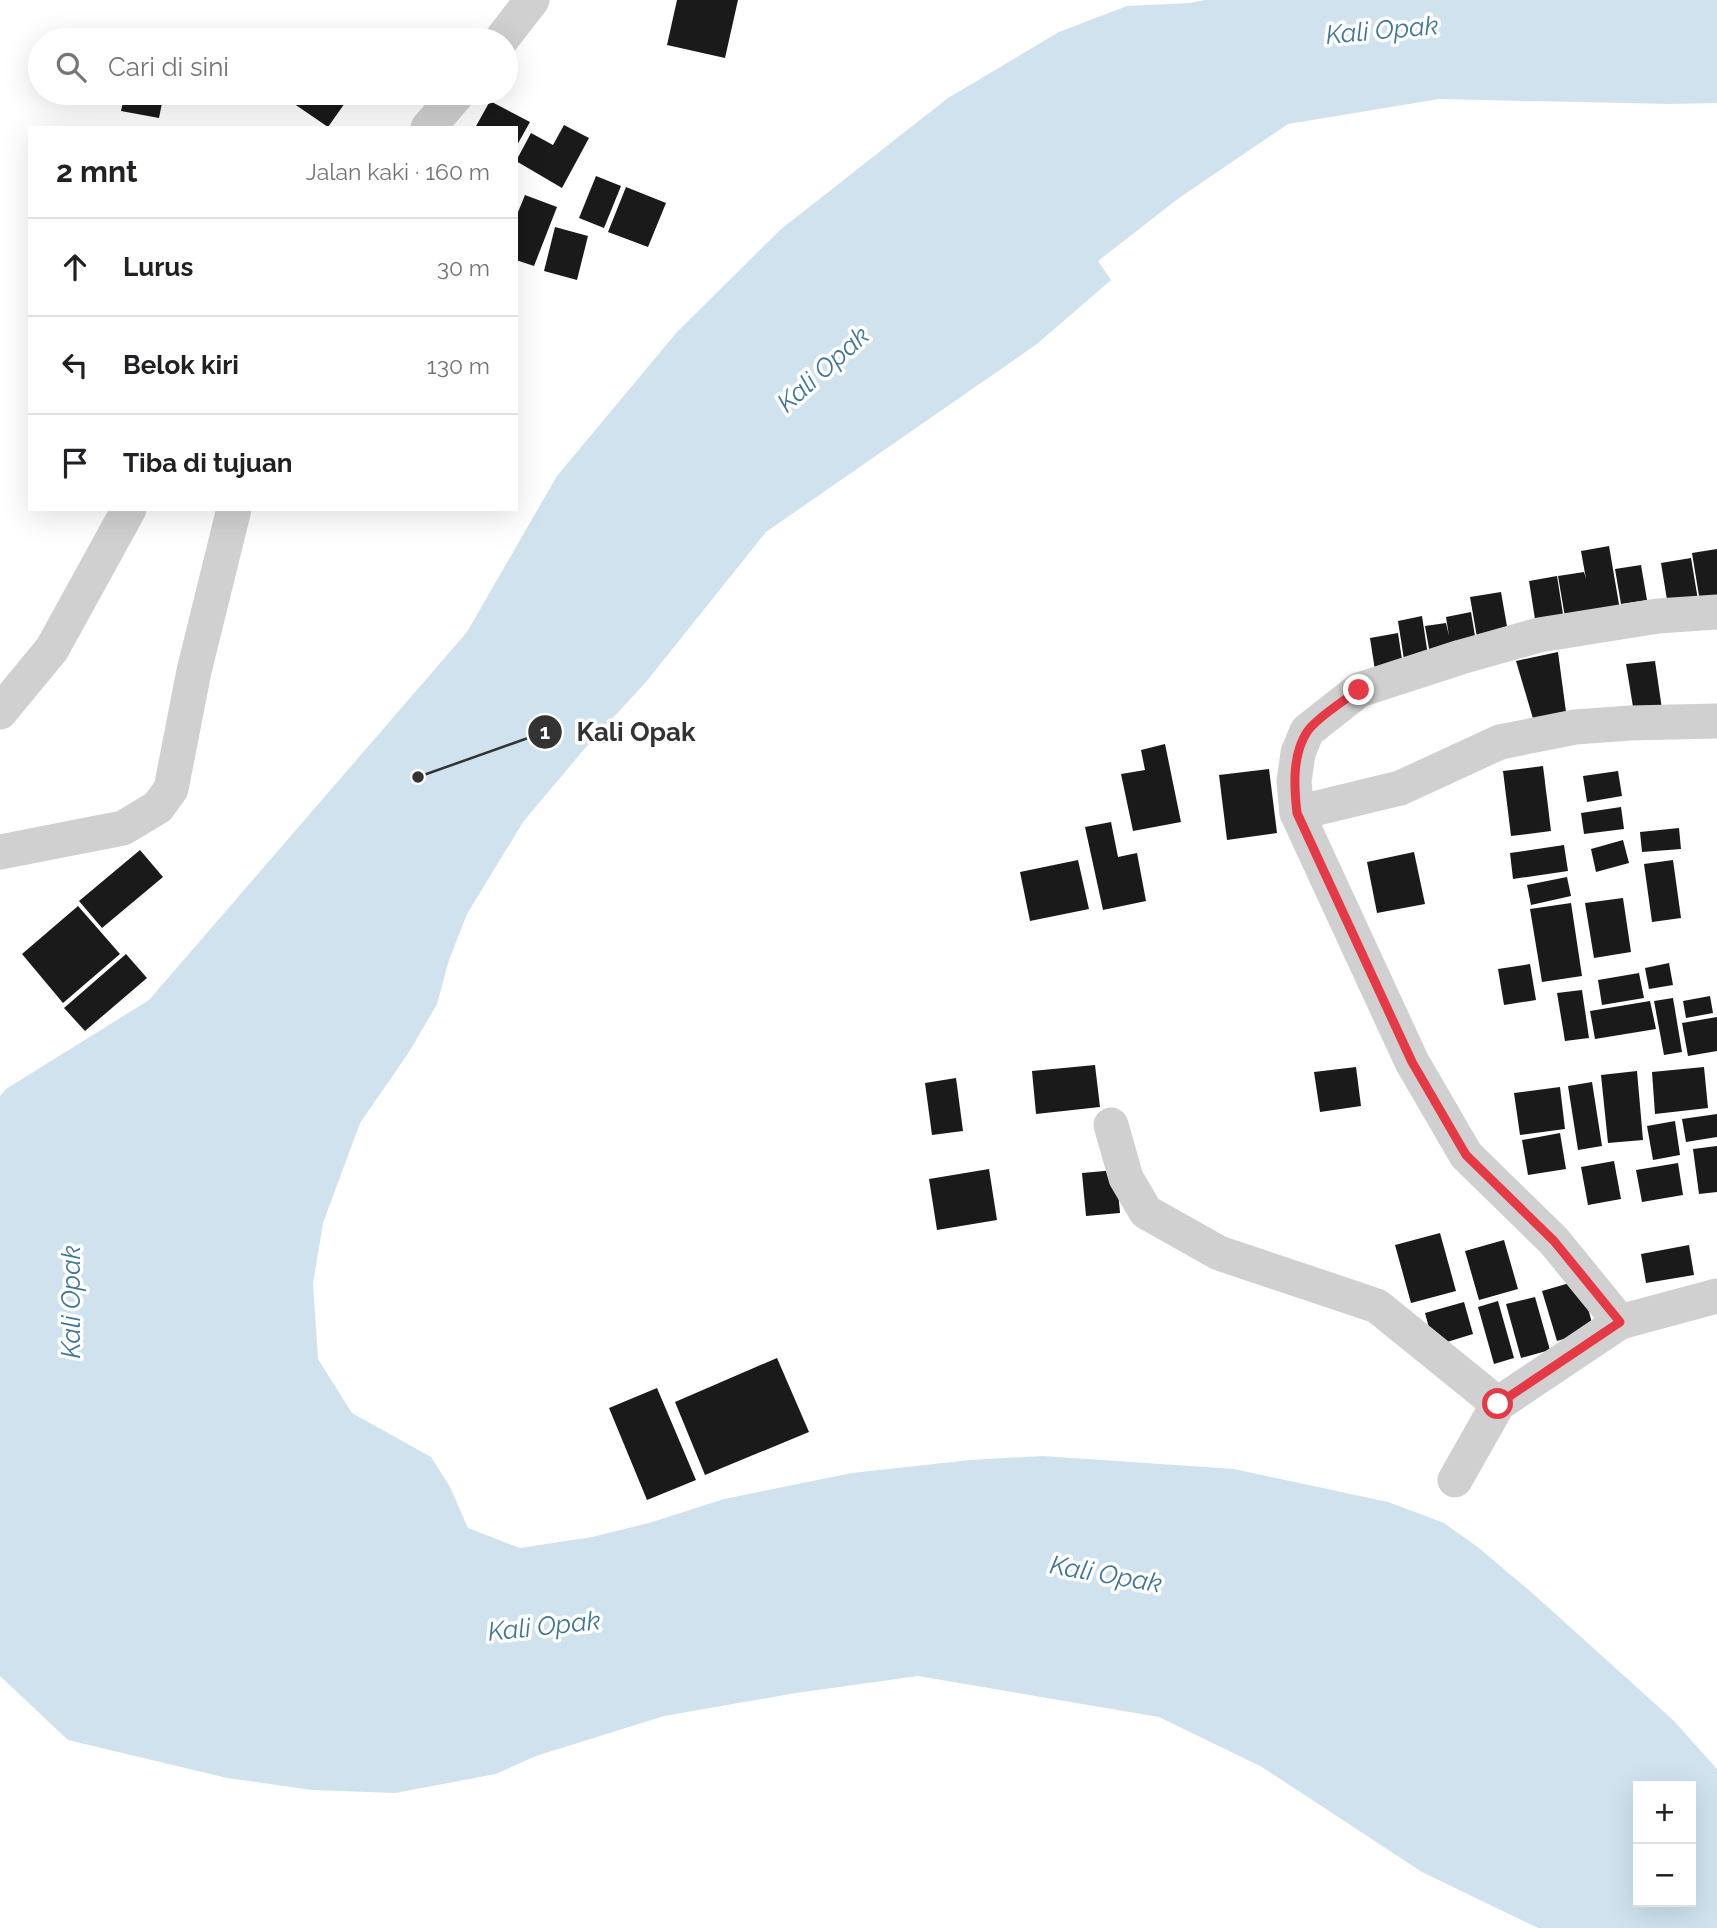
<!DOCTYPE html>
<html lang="id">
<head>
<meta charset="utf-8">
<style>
  :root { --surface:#fff; --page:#f2f2f2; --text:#202124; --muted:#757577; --line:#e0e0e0 }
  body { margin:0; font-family:Raleway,sans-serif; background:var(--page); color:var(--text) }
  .controls { position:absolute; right:21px; bottom:21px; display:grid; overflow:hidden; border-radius:0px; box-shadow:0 7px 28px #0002 }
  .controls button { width:63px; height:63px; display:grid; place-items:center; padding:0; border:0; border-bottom:2px solid var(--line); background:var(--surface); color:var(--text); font:35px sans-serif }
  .stop { position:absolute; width:21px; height:21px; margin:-16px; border:5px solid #e63946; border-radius:50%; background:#fff }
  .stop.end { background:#e63946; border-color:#fff; box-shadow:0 2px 7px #0008 }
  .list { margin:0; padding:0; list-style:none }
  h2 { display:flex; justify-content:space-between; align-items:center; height:91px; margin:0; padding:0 28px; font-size:30px }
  h2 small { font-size:23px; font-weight:400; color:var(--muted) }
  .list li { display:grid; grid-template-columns:46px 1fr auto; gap:21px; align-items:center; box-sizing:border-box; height:98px; padding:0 28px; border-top:2px solid var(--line) }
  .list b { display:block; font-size:26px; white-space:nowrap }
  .list em { font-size:23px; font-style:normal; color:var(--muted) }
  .icon { flex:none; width:38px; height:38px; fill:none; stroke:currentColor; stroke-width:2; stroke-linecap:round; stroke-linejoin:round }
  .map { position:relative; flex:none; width:1717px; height:1928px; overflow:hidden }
  .search { position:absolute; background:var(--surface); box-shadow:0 7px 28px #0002; left:28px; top:28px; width:490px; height:77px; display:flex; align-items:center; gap:18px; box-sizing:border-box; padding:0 24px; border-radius:38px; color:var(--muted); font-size:26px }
  .panel { position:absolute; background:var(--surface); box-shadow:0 7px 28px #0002; left:28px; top:126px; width:490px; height:385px; border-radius:0px }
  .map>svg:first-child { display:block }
  .water { fill:#cfe2ee; fill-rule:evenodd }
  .building { fill:#1a1a1a }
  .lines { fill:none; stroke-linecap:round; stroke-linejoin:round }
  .street { stroke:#d0d0d0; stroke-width:35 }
  .route { stroke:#e63946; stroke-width:9 }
  .labels { text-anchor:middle; stroke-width:7; stroke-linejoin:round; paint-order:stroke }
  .water-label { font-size:26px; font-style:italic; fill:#3f7597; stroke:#fff }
  .leader { fill:none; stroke:#333; stroke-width:2.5 }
  .callout-dot { fill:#333; stroke:#fff; stroke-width:2.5 }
  .mark-label { font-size:21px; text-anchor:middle; font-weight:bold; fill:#fff }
  .callout-label { font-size:26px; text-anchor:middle; font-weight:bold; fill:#333; stroke:#fff; stroke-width:7; stroke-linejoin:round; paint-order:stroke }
</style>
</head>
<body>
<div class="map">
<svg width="1717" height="1928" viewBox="0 0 1717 1928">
  <rect width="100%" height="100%" fill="#fff"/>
  <!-- water -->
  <path class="water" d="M 1204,0 L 1717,0 L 1717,103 L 1670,104 L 1439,99 L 1288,124 L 1179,198 L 1098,261 L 1111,280 L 1037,344 L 766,532 L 646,682 L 586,747 L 523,822 L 467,914 L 449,960 L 437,1004 L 409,1052 L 360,1123 L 323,1223 L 313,1283 L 318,1359 L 352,1413 L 431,1457 L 450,1487 L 468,1528 L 520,1548 L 592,1537 L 649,1523 L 724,1499 L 852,1473 L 970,1460 L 1043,1456 L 1234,1469 L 1388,1502 L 1444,1523 L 1479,1548 L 1530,1591 L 1673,1720 L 1717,1769 L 1717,1928 L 1538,1928 L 1422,1872 L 1262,1767 L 1159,1717 L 918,1676 L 796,1693 L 664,1716 L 536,1756 L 496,1774 L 395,1793 L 312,1790 L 227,1778 L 68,1740 L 0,1676 L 0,1096 L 6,1089 L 149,1000 L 467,632 L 557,476 L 677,332 L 780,230 L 948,98 L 1059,32 L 1127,6 L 1190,3 ZM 1691,1786 L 1691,1902 L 1638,1902 L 1638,1786 Z"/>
  <!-- building -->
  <g class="building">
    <path d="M 677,0 L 738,0 L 725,58 L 667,45 Z"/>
    <path d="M 125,93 L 164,93 L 159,118 L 121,111 Z"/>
    <path d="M 292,93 L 352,93 L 328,127 L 287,99 Z"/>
    <path d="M 490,101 L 530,122 L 516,147 L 516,128 L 475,128 Z"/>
    <path d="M 564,125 L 589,138 L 562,188 L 516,161 L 531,133 L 553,145 Z"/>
    <path d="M 596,176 L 621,186 L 604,228 L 579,218 Z"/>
    <path d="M 626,187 L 666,203 L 648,247 L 608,232 Z"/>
    <path d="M 525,195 L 557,207 L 534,266 L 516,260 L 516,217 Z"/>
    <path d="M 555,227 L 588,236 L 577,280 L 544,271 Z"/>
    <path d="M 1609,546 L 1620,610 L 1566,623 L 1558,576 L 1584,572 L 1586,579 L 1581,551 Z"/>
    <path d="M 1717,549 L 1717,599 L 1700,602 L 1692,553 Z"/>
    <path d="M 1691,558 L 1698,600 L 1668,606 L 1661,563 Z"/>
    <path d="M 1641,565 L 1647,600 L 1621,604 L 1615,569 Z"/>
    <path d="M 1557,576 L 1565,627 L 1537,632 L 1529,581 Z"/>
    <path d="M 1501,592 L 1509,638 L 1478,643 L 1470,597 Z"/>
    <path d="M 1471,612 L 1477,648 L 1431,660 L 1425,626 L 1446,623 L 1449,636 L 1446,617 Z"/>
    <path d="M 1422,616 L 1429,662 L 1405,666 L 1398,621 Z"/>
    <path d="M 1398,633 L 1404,673 L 1376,677 L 1370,638 Z"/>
    <path d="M 1558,652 L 1566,712 L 1534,722 L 1516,661 Z"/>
    <path d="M 1655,661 L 1662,709 L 1634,713 L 1626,664 Z"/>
    <path d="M 1165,744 L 1181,822 L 1133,831 L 1121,774 L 1145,770 L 1141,750 Z"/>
    <path d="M 1543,766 L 1551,831 L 1511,836 L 1503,771 Z"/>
    <path d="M 1269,769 L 1277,833 L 1227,840 L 1219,775 Z"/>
    <path d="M 1618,771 L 1622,796 L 1587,802 L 1583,776 Z"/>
    <path d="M 1621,807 L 1624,829 L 1584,834 L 1581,813 Z"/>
    <path d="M 1111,822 L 1118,857 L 1137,853 L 1146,901 L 1103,910 L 1085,827 Z"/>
    <path d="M 1679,828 L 1681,849 L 1642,852 L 1640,832 Z"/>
    <path d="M 1623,840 L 1629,863 L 1596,872 L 1591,849 Z"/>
    <path d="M 1564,845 L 1568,871 L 1513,879 L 1510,853 Z"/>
    <path d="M 140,850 L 163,877 L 102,928 L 79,901 Z"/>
    <path d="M 1414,852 L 1425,904 L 1377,913 L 1367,862 Z"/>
    <path d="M 1078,860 L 1089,909 L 1030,921 L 1020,872 Z"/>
    <path d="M 1673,860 L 1681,918 L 1652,922 L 1644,864 Z"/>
    <path d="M 1567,877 L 1571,896 L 1531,905 L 1527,885 Z"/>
    <path d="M 1623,898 L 1631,952 L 1594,958 L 1585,903 Z"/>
    <path d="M 1571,903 L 1582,976 L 1542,982 L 1530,909 Z"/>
    <path d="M 78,906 L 120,954 L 63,1003 L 22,954 Z"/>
    <path d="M 126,954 L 147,978 L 85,1031 L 64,1008 Z"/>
    <path d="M 1669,963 L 1673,985 L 1649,989 L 1645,968 Z"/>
    <path d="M 1530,964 L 1536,1000 L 1504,1005 L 1498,969 Z"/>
    <path d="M 1639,973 L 1644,998 L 1602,1005 L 1598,980 Z"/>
    <path d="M 1582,990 L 1589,1038 L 1565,1041 L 1557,993 Z"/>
    <path d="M 1710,996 L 1713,1013 L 1686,1018 L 1683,1001 Z"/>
    <path d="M 1673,998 L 1682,1052 L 1664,1055 L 1654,1001 Z"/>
    <path d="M 1650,1001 L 1656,1029 L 1595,1039 L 1590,1011 Z"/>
    <path d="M 1717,1017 L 1717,1051 L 1688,1056 L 1682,1023 Z"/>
    <path d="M 1095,1065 L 1100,1107 L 1036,1114 L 1032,1071 Z"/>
    <path d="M 1356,1067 L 1361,1106 L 1320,1112 L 1314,1072 Z"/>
    <path d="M 1704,1067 L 1708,1108 L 1655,1114 L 1652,1072 Z"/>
    <path d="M 1637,1071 L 1643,1140 L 1608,1143 L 1601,1075 Z"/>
    <path d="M 956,1078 L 963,1131 L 932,1135 L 925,1083 Z"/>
    <path d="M 1592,1082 L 1602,1146 L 1578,1150 L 1568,1086 Z"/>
    <path d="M 1560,1087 L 1565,1129 L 1520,1135 L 1514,1093 Z"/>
    <path d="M 1717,1114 L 1717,1137 L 1686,1142 L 1682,1119 Z"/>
    <path d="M 1675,1121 L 1680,1155 L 1653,1160 L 1647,1126 Z"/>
    <path d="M 1560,1133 L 1566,1169 L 1528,1175 L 1522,1140 Z"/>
    <path d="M 1717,1146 L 1717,1192 L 1699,1194 L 1693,1149 Z"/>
    <path d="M 1614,1161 L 1621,1199 L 1588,1205 L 1581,1167 Z"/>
    <path d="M 1678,1163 L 1683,1195 L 1642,1202 L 1636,1170 Z"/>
    <path d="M 989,1169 L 997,1220 L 937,1230 L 929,1179 Z"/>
    <path d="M 1116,1170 L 1120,1213 L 1086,1216 L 1082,1173 Z"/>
    <path d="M 1440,1233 L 1456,1291 L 1411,1303 L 1395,1245 Z"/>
    <path d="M 1504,1240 L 1518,1289 L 1479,1300 L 1465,1251 Z"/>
    <path d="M 1689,1245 L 1694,1275 L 1646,1283 L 1641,1254 Z"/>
    <path d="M 1580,1280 L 1594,1330 L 1557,1341 L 1542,1291 Z"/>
    <path d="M 1535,1297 L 1550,1350 L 1521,1358 L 1506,1304 Z"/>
    <path d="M 1498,1301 L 1514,1358 L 1494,1364 L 1478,1307 Z"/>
    <path d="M 1464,1302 L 1473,1334 L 1434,1346 L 1425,1313 Z"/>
    <path d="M 777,1358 L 809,1432 L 705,1475 L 675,1402 Z"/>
    <path d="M 657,1388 L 696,1480 L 647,1500 L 609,1408 Z"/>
  </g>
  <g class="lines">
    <!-- street -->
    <g class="street">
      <path d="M 501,40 L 532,0"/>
      <path d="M 428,128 L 458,93"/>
      <path d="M 1717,612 L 1658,616 L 1539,635 L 1461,657 L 1359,690 L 1307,731 L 1298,753 L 1294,782 L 1297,813 L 1400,788 L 1500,742 L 1575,727 L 1630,723 L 1717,721"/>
      <path d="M 0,712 L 52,649 L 129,509"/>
      <path d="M 1297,813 L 1412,1062 L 1466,1155 L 1554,1241 L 1620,1322"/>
      <path d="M 0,852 L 123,828 L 158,807 L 171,789 L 194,671 L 234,509"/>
      <path d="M 1111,1125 L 1126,1178 L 1146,1212 L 1219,1253 L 1377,1306 L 1498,1404"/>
      <path d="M 1455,1480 L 1498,1404 L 1620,1322 L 1717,1296"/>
    </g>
  </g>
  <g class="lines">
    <!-- route -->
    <path class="route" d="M 1359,690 C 1346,699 1315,719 1307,732 C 1292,755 1294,787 1297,813 L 1412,1062 L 1466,1155 L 1554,1241 L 1620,1322 L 1498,1404"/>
  </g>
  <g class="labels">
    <!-- water labels -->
    <g class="water-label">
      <text transform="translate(1382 30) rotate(-5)" y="9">Kali Opak</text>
      <text transform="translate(823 369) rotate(-42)" y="9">Kali Opak</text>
      <text transform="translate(71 1302) rotate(-90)" y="9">Kali Opak</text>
      <text transform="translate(1106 1574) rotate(10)" y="9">Kali Opak</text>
      <text transform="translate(544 1626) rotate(-6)" y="9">Kali Opak</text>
    </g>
  </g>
  <!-- callouts -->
  <path class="leader" d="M418 777L545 732"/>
  <g class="callout-dot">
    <circle cx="418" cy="777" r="7"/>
    <circle cx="545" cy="732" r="18"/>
  </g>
  <g class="mark-label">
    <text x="545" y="739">1</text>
  </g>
  <g class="callout-label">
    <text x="636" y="741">Kali Opak</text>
  </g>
</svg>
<div class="controls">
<button>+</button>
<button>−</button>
</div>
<div class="stop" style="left:1498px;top:1404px"></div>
<div class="stop end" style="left:1359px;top:690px"></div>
<div class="search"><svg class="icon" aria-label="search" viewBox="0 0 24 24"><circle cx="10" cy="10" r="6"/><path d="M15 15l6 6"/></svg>Cari di sini</div>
<section class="panel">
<h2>2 mnt<small>Jalan kaki · 160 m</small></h2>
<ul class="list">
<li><svg class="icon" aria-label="ahead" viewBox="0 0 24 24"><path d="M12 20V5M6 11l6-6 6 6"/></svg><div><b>Lurus</b></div><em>30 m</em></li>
<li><svg class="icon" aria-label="left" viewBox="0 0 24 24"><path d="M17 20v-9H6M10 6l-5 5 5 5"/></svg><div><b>Belok kiri</b></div><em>130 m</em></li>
<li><svg class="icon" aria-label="arrive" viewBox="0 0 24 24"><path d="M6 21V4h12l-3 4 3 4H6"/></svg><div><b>Tiba di tujuan</b></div></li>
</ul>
</section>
</div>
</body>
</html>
